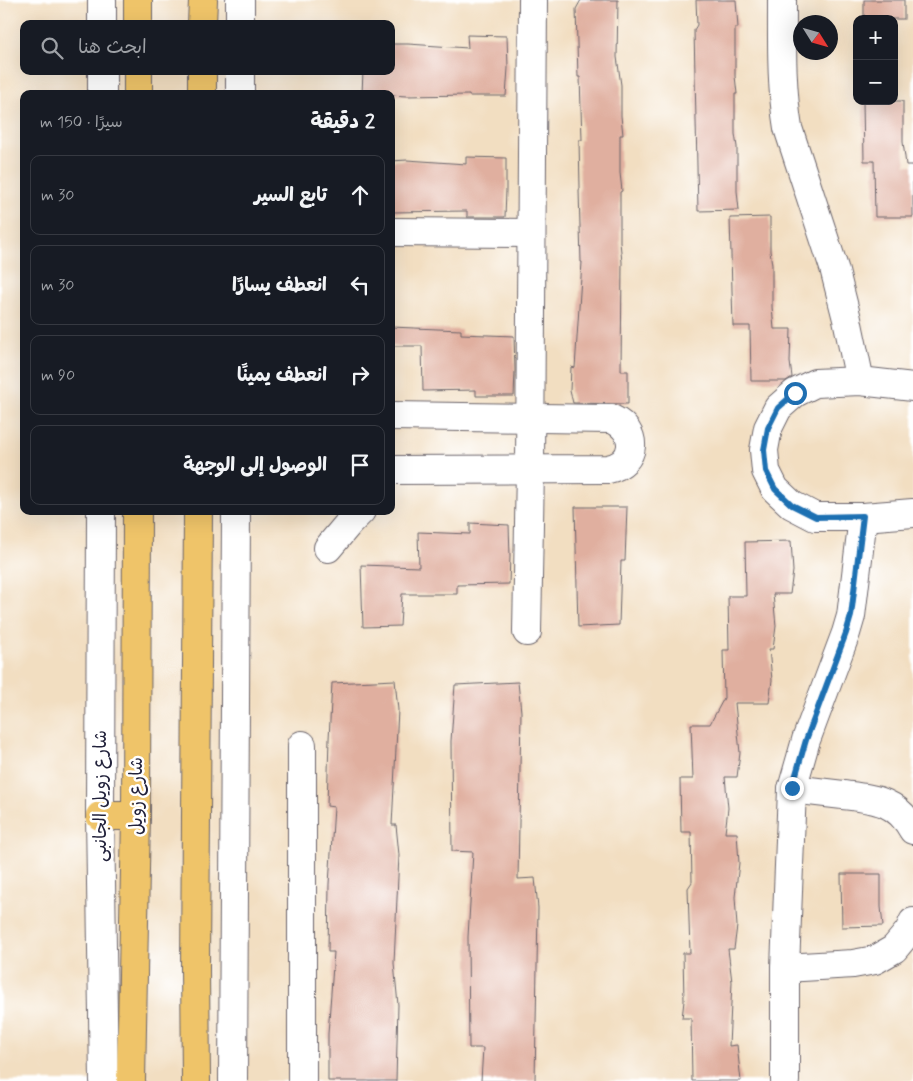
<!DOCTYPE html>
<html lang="ar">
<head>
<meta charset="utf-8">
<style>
  :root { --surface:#171b24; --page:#20242c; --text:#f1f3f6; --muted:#9ea1a6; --line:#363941 }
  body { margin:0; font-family:Mynerve,"Playpen Sans Arabic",sans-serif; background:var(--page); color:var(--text); direction:rtl }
  .controls { position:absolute; right:15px; top:15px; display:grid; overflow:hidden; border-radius:10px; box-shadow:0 5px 20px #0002 }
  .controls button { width:45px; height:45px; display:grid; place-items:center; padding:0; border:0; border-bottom:1px solid var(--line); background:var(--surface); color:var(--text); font:25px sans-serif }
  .compass { position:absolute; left:793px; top:15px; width:45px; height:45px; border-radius:50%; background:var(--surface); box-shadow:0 5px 20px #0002; rotate:127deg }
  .stop { position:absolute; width:15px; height:15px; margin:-11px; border:4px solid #1f6fb2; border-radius:50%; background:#fff }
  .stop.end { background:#1f6fb2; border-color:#fff; box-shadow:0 1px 5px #0008 }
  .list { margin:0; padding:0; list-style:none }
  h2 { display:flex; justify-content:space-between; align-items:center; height:65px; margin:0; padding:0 20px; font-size:21px }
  h2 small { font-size:16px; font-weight:400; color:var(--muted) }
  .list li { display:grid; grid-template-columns:32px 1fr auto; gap:15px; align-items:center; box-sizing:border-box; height:80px; margin:0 10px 10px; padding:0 10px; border:1px solid var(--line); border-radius:10px }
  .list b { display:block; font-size:19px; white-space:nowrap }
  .list em { font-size:16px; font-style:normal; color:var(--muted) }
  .icon { flex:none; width:28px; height:28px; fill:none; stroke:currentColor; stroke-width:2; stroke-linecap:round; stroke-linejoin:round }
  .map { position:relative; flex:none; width:913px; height:1081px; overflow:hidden; direction:ltr }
  .search { position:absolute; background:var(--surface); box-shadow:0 5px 20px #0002; left:20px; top:20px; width:375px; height:55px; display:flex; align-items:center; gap:12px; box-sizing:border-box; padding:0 18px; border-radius:10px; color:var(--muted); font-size:19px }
  .panel { position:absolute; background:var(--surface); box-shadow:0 5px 20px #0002; left:20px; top:90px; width:375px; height:425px; border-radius:10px; direction:rtl }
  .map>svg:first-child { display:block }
  .building { fill:#e0af9f }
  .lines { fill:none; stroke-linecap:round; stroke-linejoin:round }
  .minor-casing { stroke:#6b646a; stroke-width:30 }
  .major-casing { stroke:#6b646a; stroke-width:30 }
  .minor { stroke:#fff; stroke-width:28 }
  .major { stroke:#efc469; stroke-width:28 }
  .route { stroke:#1f6fb2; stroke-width:6 }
  .labels { text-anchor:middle; stroke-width:5; stroke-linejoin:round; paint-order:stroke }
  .street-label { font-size:18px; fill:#22223b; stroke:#fff }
</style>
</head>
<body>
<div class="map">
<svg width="913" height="1081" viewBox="0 0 913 1081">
  <rect width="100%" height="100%" fill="#fff"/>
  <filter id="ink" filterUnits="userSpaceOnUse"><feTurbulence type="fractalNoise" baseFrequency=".02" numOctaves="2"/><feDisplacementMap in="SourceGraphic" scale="10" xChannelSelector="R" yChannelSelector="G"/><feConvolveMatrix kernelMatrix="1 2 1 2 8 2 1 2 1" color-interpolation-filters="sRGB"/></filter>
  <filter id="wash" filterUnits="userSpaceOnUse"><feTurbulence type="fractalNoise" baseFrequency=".0096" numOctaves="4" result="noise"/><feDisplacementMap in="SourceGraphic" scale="20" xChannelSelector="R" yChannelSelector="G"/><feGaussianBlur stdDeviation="1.12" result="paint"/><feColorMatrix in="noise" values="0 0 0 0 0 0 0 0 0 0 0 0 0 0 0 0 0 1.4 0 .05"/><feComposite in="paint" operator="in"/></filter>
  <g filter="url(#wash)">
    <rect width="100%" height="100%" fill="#f2dec1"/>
    <g id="blocks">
      <!-- building -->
      <g class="building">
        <path d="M 581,0 L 618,0 L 617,57 L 621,85 L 621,116 L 623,135 L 620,135 L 620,173 L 622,191 L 620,192 L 620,242 L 622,262 L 621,371 L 628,371 L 628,404 L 573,403 L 570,391 L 571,367 L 575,368 L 582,262 L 581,262 L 579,190 L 580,188 L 579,140 L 582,140 L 580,77 L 578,77 L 576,9 Z"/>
        <path d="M 696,0 L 736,0 L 738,28 L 735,28 L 735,76 L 737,94 L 735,94 L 735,134 L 737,147 L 737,191 L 739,210 L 698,211 L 694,30 L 697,25 Z"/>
        <rect x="864" y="0" width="40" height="19"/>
        <path d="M 467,35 L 507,36 L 508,68 L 506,96 L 469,96 L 469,95 L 406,96 L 391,95 L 391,94 L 362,94 L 363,71 L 391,71 L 391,44 L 408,44 L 468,48 Z"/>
        <path d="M 863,101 L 903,101 L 903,142 L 906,165 L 913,165 L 913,217 L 875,217 L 874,161 L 864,161 Z"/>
        <path d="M 466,157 L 506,158 L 506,190 L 505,217 L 467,217 L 467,211 L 391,212 L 391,161 L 407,160 L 466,164 Z"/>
        <path d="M 770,217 L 770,251 L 772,265 L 772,307 L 774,329 L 791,329 L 790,362 L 792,377 L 786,381 L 751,381 L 750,326 L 733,326 L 730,218 Z"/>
        <path d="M 391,327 L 461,330 L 461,334 L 514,336 L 515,370 L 514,396 L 476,396 L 476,390 L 423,391 L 422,346 L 391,346 Z"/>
        <path d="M 575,507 L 627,507 L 625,561 L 621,561 L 619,625 L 578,627 Z"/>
        <path d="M 470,523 L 509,525 L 510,556 L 509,584 L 457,585 L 457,594 L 402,594 L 400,626 L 363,627 L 361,565 L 419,567 L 418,532 L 470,534 Z"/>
        <path d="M 791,541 L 793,571 L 790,594 L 773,594 L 776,626 L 773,649 L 769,649 L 772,680 L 769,703 L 735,703 L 740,753 L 737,777 L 725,777 L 728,808 L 725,833 L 737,833 L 739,863 L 735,897 L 737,926 L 734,949 L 728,949 L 732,982 L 729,1046 L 737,1045 L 741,1081 L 692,1081 L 691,1018 L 682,1018 L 684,1001 L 683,953 L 690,953 L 688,888 L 692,882 L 691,832 L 681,832 L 680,779 L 693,779 L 691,724 L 710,724 L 724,698 L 723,650 L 729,650 L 728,596 L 746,596 L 745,542 Z"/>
        <path d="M 395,680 L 398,710 L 392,825 L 396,825 L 399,855 L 394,963 L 398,1005 L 396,1081 L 328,1081 L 328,1034 L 334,952 L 328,952 L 329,884 L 334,807 L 327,806 L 329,739 L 332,683 Z"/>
        <path d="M 518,682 L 521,712 L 518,879 L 535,878 L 538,908 L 535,1081 L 481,1081 L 483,1048 L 469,1048 L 468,937 L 473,852 L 452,851 L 451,741 L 455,685 Z"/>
        <path d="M 841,874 L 881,874 L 881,907 L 883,926 L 842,927 Z"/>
      </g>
    </g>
  </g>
  <g filter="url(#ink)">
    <use href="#blocks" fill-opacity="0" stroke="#6b646a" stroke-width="1"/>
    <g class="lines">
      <!-- minor casing -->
      <g class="minor-casing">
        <g id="minor">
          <path d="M 782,0 C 782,43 781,86 788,128 L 834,268 L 847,319 L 860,381"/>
          <path d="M 102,24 L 102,0"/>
          <path d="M 240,24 L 240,0"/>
          <path d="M 102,94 L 102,71"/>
          <path d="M 240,94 L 240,71"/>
          <path d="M 391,232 L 531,233"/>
          <path d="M 913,387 L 860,381 L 815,383 L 795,393 L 778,408 L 768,428 L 764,450 L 766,471 L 775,489 L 792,505 L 815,517 L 863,517 L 913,513"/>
          <path d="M 391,416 L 612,419 C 639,431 637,463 608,469 L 391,470"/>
          <path d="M 101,511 L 100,816 L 104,1081"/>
          <path d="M 328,548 L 349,523 L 361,511"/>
          <path d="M 527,632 L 530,469 L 533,0"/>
          <path d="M 792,789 C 809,791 826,793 843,795 C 875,799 896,800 913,830"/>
          <path d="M 785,968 L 853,964 L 875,960 L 894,949 L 909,931 L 913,922"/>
          <path d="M 233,1081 L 236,511"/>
          <path d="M 302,1081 L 302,745"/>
          <path d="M 785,1081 L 785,968 L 792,789 L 806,740 L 846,633 L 851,616 L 863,517"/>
        </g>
      </g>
      <!-- major casing -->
      <g class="major-casing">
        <g id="major">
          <path d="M 138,24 L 138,0"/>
          <path d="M 202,24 L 203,0"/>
          <path d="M 138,94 L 138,71"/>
          <path d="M 202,94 L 202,71"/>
          <path d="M 100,816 L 136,816"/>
          <path d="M 131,1081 L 136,816 L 137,511"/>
          <path d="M 196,1081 L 195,968 L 198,511"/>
        </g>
      </g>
      <!-- minor -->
      <use href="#minor" class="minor"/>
      <!-- major -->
      <use href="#major" class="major"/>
    </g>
  </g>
  <g class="lines" filter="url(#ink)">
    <!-- route -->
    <path class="route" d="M 792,788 L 806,740 L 846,633 L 851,616 L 863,516 L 816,517 L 792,505 L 775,489 L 766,471 L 764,450 L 768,428 L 778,408 L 795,393"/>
  </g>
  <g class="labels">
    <!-- street labels -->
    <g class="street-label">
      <text transform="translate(100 796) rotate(-90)" y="6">شارع زويل الجانبى</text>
      <text transform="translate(136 796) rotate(-90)" y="6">شارع زويل</text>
    </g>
  </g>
</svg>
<div class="controls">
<button>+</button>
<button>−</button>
</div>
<svg class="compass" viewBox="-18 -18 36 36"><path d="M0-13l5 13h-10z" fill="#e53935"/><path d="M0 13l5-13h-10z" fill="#9ea1a6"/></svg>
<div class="stop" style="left:795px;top:393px"></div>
<div class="stop end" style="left:792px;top:788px"></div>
<div class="search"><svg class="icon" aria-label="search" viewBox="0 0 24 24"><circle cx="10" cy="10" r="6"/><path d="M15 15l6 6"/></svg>ابحث هنا</div>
<section class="panel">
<h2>2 دقيقة<small>سيرًا · 150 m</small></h2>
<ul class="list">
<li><svg class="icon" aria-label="ahead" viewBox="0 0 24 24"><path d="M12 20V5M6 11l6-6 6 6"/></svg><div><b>تابع السير</b></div><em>30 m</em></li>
<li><svg class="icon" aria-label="left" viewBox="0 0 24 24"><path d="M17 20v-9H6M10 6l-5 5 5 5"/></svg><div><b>انعطف يسارًا</b></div><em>30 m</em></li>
<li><svg class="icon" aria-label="right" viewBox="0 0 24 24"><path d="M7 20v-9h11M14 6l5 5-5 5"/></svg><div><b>انعطف يمينًا</b></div><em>90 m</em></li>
<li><svg class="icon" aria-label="arrive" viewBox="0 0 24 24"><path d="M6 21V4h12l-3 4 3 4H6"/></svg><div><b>الوصول إلى الوجهة</b></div></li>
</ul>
</section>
</div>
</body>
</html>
